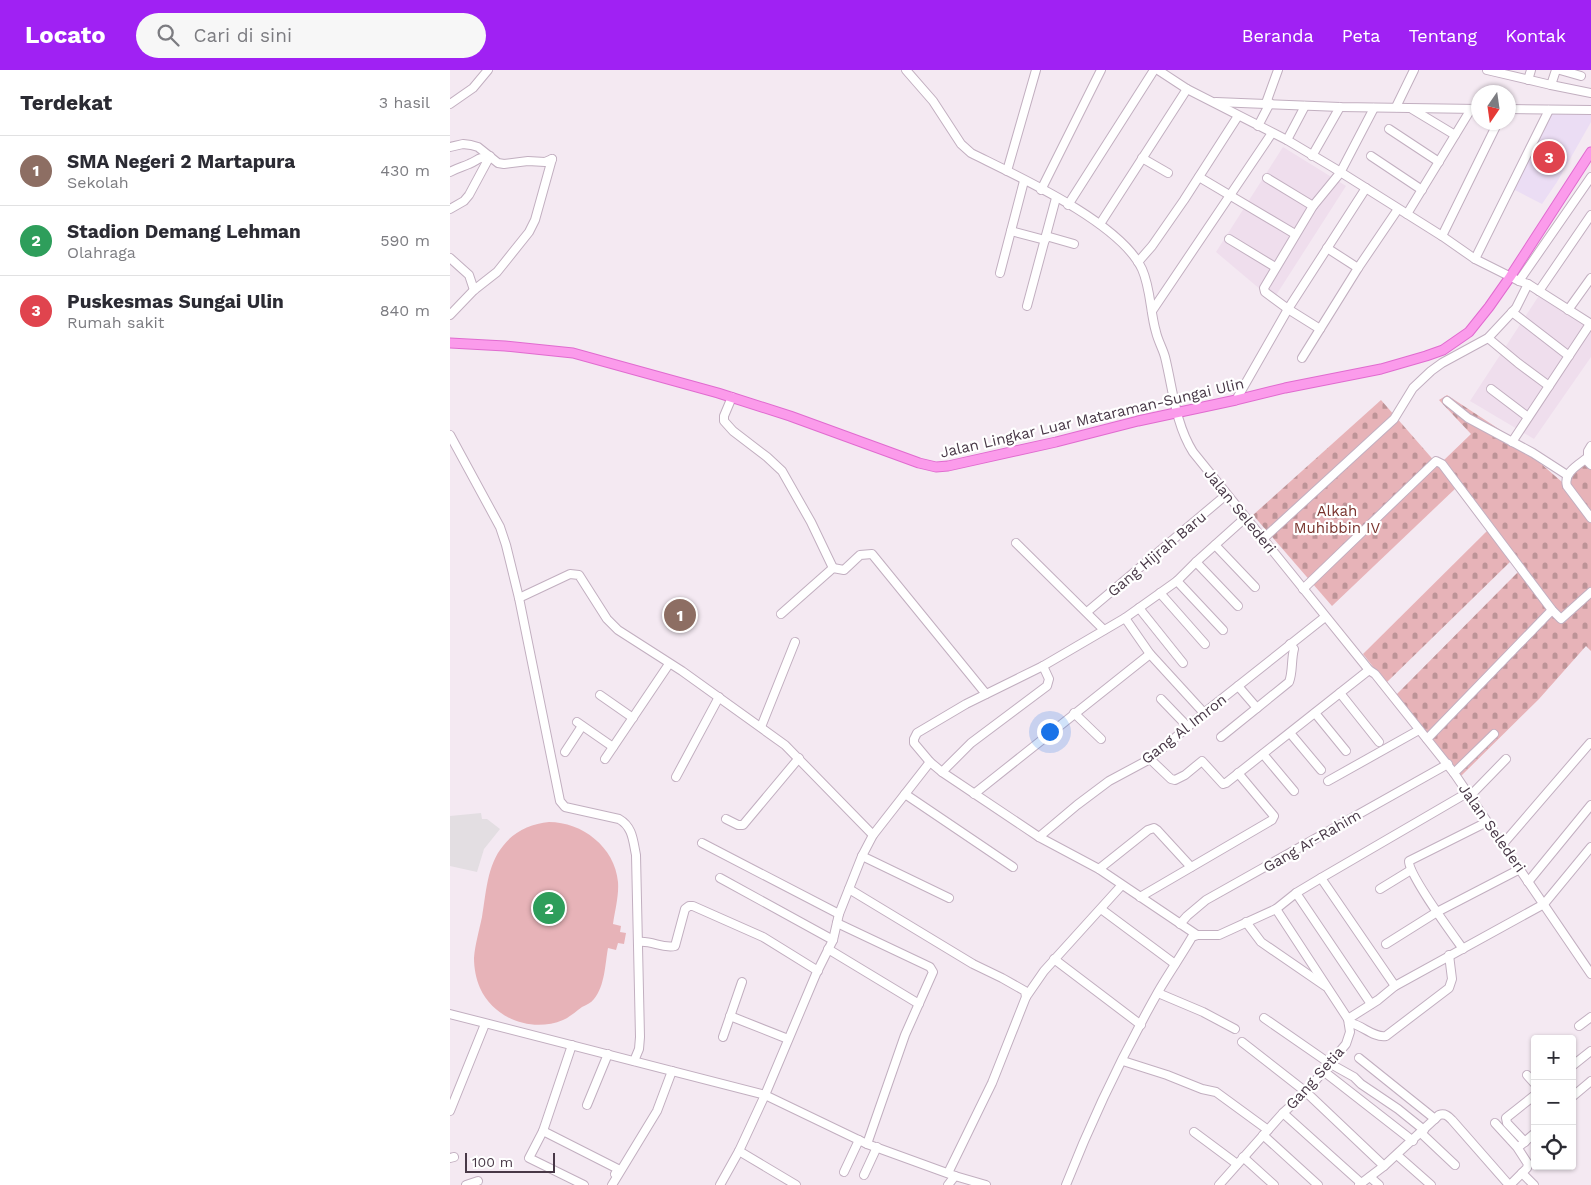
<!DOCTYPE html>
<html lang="id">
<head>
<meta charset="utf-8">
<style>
  :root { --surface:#fff; --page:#f7f7f7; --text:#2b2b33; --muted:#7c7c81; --line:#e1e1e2; --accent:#a021f3 }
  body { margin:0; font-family:"Work Sans",sans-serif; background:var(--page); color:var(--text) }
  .controls { position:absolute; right:15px; bottom:15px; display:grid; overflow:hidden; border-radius:5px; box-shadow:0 1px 4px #0004 }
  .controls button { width:45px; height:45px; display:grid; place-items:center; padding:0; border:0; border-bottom:1px solid var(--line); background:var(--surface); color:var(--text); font:25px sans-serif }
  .compass { position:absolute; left:1021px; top:15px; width:45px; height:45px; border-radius:50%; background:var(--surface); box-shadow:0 1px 4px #0004; rotate:193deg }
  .scale { position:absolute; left:15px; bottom:12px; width:90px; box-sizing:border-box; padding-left:5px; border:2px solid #483847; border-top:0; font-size:14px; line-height:18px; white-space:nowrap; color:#483847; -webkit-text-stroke:4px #fff; paint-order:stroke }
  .you { position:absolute; left:599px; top:661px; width:18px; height:18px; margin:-12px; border:4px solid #fff; border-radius:50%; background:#1a73e8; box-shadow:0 0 0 8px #1a73e833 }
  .badge { display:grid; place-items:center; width:32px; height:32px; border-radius:50%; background:var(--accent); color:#fff; font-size:16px; font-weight:700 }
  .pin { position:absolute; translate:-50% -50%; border:2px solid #fff; box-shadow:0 1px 5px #0006 }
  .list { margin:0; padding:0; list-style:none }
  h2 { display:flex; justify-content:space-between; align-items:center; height:65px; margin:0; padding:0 20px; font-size:21px }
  h2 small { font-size:16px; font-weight:400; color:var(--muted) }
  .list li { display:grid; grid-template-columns:32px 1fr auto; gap:15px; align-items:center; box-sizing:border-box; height:70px; padding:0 20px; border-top:1px solid var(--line) }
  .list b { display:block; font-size:19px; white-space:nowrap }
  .list p { margin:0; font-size:16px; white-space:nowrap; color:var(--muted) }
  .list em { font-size:16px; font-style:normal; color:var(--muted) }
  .icon { flex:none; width:28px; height:28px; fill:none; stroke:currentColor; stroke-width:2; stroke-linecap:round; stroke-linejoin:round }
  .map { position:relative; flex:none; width:1141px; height:1115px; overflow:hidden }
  header { display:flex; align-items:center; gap:30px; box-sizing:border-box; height:70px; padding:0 25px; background:var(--accent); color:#fff }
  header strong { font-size:24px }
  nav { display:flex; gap:28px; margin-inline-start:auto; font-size:18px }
  .search { width:350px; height:45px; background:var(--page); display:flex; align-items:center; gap:12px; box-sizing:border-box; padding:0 18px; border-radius:28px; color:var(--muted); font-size:19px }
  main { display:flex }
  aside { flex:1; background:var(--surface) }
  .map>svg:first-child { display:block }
  .residential { fill:#efdeed }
  .medical { fill:#ebddf4 }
  .cemetery { fill:url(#cemetery-stones) }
  .pitch { fill:#e7b3b8 }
  .parking { fill:#e3dee2 }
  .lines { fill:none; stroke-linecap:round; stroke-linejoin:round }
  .minor-casing { stroke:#c2afc0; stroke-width:10 }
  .major-casing { stroke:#e06bcf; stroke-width:11 }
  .minor { stroke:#fff; stroke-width:8 }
  .major { stroke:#fb9beb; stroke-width:9 }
  .labels { text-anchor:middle; stroke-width:4.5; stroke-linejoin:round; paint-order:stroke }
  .street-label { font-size:15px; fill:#483847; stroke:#fff }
  .park-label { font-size:15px; fill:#78322c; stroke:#fff }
</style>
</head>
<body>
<header>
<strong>Locato</strong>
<div class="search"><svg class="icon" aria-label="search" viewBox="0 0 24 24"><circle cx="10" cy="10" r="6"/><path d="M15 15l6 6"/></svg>Cari di sini</div>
<nav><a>Beranda</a><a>Peta</a><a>Tentang</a><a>Kontak</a></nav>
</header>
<main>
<aside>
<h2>Terdekat<small>3 hasil</small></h2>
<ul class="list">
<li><span class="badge" style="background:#8d6e63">1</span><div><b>SMA Negeri 2 Martapura</b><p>Sekolah</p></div><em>430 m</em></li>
<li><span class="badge" style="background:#2e9e5b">2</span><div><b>Stadion Demang Lehman</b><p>Olahraga</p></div><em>590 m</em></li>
<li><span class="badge" style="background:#e0444e">3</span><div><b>Puskesmas Sungai Ulin</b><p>Rumah sakit</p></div><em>840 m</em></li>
</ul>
</aside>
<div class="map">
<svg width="1141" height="1115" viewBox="0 0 1141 1115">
  <defs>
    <pattern id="cemetery-stones" width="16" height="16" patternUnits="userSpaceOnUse" patternTransform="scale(1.25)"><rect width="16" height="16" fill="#e7b3b8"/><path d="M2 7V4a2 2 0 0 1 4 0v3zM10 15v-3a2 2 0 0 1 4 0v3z" fill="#bd9397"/></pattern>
  </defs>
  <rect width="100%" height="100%" fill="#f4e9f2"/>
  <!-- residential -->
  <g class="residential">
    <path d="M 833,77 L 896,116 L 823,230 L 766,182 Z"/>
    <path d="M 1090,224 L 1141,259 L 1141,287 L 1084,369 L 1020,331 Z"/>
  </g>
  <!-- medical -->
  <path class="medical" d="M 1101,44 L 1141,44 L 1141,52 L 1107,112 L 1092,134 L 1061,118 Z"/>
  <!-- cemetery -->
  <g class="cemetery">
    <path d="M 997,325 L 1058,365 L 1112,412 L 1136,391 L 1141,394 L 1141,517 L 1112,545 L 1102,537 L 1045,457 L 994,390 L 1021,364 L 989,330 Z"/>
    <path d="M 931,330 L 1007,417 L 882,536 L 803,445 Z"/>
    <path d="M 1039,459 L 1061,491 L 936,613 L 913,584 Z"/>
    <path d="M 1070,500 L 1085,521 L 1115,552 L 1141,526 L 1141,581 L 1136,576 L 1089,629 L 1011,706 L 946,625 Z"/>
  </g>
  <!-- pitch -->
  <path class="pitch" d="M 99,752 C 132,752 165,777 168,812 C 169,826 165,840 163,854 L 171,856 L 170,862 L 176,863 L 174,874 L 168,873 L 166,880 L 158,878 C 155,894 155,916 144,929 C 141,933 136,935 132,937 C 125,942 120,947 113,950 C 82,963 44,949 30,918 C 26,909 24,898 24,888 C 25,875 29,861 32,847 C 36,824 37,795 53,776 C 64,761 81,754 99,752 Z"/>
  <!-- parking -->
  <path class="parking" d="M 31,743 L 32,749 L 37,749 L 50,759 L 34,779 L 27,802 L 0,796 L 0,746 Z"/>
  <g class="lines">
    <!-- minor casing -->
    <g class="minor-casing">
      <g id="minor">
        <path d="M 456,0 L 483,31 L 511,74 L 521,83 C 567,106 670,152 692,199 C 701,219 700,242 706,262 C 708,271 713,279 715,287 C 723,319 725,353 743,382 L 919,600 L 925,604 L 1004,703 L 1141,904"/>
        <path d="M 708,0 L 737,19 L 837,70 L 884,98 L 992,166 L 1025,189 L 1069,211 L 1078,214 L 1141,254"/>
        <path d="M 1037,0 L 1101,15 L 1141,23"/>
        <path d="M 1110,0 L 1131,6"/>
        <path d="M 1078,10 L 1081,0"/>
        <path d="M 1101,15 L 1106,0"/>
        <path d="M 766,32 L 890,37 L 1028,39"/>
        <path d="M 816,33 L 828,0"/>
        <path d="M 0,34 L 23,18 L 38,0"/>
        <path d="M 946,37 L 964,0"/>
        <path d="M 962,39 L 1005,65"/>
        <path d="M 1058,39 L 1141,40"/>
        <path d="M 808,56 L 820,33"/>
        <path d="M 939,59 L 989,92"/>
        <path d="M 837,70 L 855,36"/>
        <path d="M 0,77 L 13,74 L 21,75 L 28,77 L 48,93 L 54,94 L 78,91 L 95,92 L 102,89"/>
        <path d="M 862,86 L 890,37"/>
        <path d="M 921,86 L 972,120"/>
        <path d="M 692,88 L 718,103"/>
        <path d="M 557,101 L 586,0"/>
        <path d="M 0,102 C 7,98 12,97 19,94 C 29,90 27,87 39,88"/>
        <path d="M 749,107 L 845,164"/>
        <path d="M 817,108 L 863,136"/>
        <path d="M 591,120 L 651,0"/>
        <path d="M 618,135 L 704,0"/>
        <path d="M 0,139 L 14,131 L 19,125 L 40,86"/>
        <path d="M 957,144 L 1021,39"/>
        <path d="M 650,154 L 737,19"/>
        <path d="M 561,161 L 595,170"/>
        <path d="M 596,166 L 624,174"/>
        <path d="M 992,166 L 1048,52"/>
        <path d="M 779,169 L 825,197"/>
        <path d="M 877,178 L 908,198"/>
        <path d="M 0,188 L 19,205 L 24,220"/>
        <path d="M 1025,189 L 1099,40"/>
        <path d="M 688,192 L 702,176 L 734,130 L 788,46"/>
        <path d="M 550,203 L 574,111"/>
        <path d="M 1069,211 L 1141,107"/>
        <path d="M 1089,221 L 1141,145"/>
        <path d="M 577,236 L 606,128"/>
        <path d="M 1118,240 L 1141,208"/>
        <path d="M 702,241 L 822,63"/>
        <path d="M 1062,242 L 1119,286"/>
        <path d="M 0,245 L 24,220 L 47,202 L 79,162 L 85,150 L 102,89"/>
        <path d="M 870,259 L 838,239 L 815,222 L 814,218 L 863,136 L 890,103 L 924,38"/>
        <path d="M 1038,268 L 1068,293 L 1099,316"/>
        <path d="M 852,288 L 908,198 L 948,139"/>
        <path d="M 1041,319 L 1078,347"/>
        <path d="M 282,327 L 274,346 L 274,351 L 283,361 L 317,387 L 332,401 L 361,452 L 383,498"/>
        <path d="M 786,330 L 838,239 L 916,118"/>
        <path d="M 997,331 L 1018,348 L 1083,383 L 1117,405"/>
        <path d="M 0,365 L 50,457 L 56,475 L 69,528 L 110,731 L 115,737 L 169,749 C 183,757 183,771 186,785 L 190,967 L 189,979 L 184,991"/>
        <path d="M 1062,372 L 1140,254"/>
        <path d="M 1141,376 L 1138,381 L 1138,392 L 1141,395"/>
        <path d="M 1137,388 C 1128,395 1113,403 1117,416 L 1141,448"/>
        <path d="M 813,469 L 944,349 L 963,318 L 981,301 L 992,293 L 1038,268 L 1066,238 L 1078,214"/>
        <path d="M 566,473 L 654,560"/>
        <path d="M 765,475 L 805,517"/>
        <path d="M 746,492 L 788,536"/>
        <path d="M 727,511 L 773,560"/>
        <path d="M 853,519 L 986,391 L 992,394 L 1102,540 L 1111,549 L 1141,522"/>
        <path d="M 710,523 L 755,574"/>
        <path d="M 69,528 L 120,504 L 129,505 L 157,549 L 168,560 L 232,601 L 335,675 L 423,765"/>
        <path d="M 689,538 L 733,593"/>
        <path d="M 637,542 L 776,425"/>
        <path d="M 331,544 L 383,498 L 394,500 L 410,485 L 422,484 L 536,624"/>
        <path d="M 675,548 L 700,584 L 754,643"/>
        <path d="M 788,616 L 807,638"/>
        <path d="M 890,623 L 929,672"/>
        <path d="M 150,625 L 183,648"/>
        <path d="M 711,629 L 738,657"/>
        <path d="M 624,643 L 651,669"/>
        <path d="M 865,643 L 896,681"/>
        <path d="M 127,652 L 163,677"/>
        <path d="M 311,657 L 345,572"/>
        <path d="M 840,663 L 871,700"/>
        <path d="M 771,667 L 839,612 C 843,602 841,590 844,579 L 840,574"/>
        <path d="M 977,669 L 1102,540"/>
        <path d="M 115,682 L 132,656"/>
        <path d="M 813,684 L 844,721"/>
        <path d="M 155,689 L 219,594"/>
        <path d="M 700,689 L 721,709 L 725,710 L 735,705 L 752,691 L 773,714 L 776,713 L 919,600"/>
        <path d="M 492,702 L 521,673 L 597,616 L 599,609 L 593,596"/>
        <path d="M 1004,703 L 1044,664"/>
        <path d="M 226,707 L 269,627"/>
        <path d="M 878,711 L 969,660"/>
        <path d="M 455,724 L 563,797"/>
        <path d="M 524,724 L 700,584"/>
        <path d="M 1020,726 L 1056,689"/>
        <path d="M 276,749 L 288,755 L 293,755 L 349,688"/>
        <path d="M 589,767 L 627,735 L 659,711 L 700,689 L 754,643 L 875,547"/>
        <path d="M 252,773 L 389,844"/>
        <path d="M 1053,774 L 1140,673"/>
        <path d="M 412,786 L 499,828"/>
        <path d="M 649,799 L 698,760 L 704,758 L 707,760 L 741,797"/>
        <path d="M 270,808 L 383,870"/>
        <path d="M 871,808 L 945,916"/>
        <path d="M 1078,812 L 1141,735"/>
        <path d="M 399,819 L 523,894 L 552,908 L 575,921 L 576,927 L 594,901 L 671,816"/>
        <path d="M 930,819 L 961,800"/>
        <path d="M 846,823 L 921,934"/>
        <path d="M 690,827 L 822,750 L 824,746 L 788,703"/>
        <path d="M 651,839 L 725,894"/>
        <path d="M 796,852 L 811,872 L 875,916"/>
        <path d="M 387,853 L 480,897 L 483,902 L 455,965 L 417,1074"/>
        <path d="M 730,854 L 737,846 L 756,830 L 998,694"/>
        <path d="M 747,865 L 649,799 L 589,767 L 492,702 L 480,692 L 464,673 L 464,669 L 467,663 L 516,634 L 593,596 L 675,548 L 727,511 L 746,492 L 795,448"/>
        <path d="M 188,872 C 202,870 212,879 225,876 L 235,839 L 239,836 L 243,836 L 313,867 L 368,901"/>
        <path d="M 936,874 L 987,842 L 1070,799"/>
        <path d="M 378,879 L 469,934"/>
        <path d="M 1013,879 C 1003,865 958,804 959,791 L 1037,752"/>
        <path d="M 604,889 L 691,955"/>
        <path d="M 708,923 L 753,942 L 785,959"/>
        <path d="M 0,944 L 315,1025 L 417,1074 L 505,1106 L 536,1115"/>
        <path d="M 280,946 L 338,969"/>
        <path d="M 814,948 L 879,993 L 904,1007 L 911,1014 L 948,1039 L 974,1060"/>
        <path d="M 898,949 L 928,930 L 945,916 L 1094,834 L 1141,777"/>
        <path d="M 899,954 L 901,953 C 913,956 924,968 936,966 L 999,918 L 1002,909 L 999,885"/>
        <path d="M 1129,956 L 1141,947"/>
        <path d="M 273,967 L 292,912"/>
        <path d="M 792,972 L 856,1022 L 934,1096"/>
        <path d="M 122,975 L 93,1061 L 79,1088 L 134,1115"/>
        <path d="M 909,988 L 985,1049"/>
        <path d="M 673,991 L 717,1005 L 752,1019 L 766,1022 L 818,1060"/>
        <path d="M 1122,996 L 1141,981"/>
        <path d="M 872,1000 L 963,1071"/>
        <path d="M 1077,1005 L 1085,1014"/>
        <path d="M 1122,1027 L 1141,1011"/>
        <path d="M 137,1035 L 158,984"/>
        <path d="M 0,1041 L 35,954"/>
        <path d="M 833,1043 L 911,1113"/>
        <path d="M 1045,1053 L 1067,1077 L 1078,1094 L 1077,1098 L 1060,1115"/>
        <path d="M 93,1061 L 168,1099 L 165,1104"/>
        <path d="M 744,1062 L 787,1094"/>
        <path d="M 971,1063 L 1005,1095"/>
        <path d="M 813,1065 L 868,1115"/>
        <path d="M 1075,1072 L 1057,1053 L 1056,1048 L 1085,1025"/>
        <path d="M 1071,1075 L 1085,1063"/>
        <path d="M 289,1081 L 346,1115"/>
        <path d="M 947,1085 L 981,1115"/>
        <path d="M 793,1087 L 824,1115"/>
        <path d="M 0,1088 L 4,1087"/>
        <path d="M 394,1102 L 409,1070"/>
        <path d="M 498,1103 L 542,1013 L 576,927"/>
        <path d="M 1072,1103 L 1084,1115"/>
        <path d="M 414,1105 L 427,1077"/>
        <path d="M 920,1107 L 929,1115"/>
        <path d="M 16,1115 L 28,1111"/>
        <path d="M 162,1115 L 207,1041 L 222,1001"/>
        <path d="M 270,1115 L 289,1081 L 315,1025 L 366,904 L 383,870 L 389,844 L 412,786 L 423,765 L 480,692"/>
        <path d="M 498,1115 L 505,1106"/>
        <path d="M 616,1115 C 642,1049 673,984 708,922 C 719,903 731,886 742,867 L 747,865 L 769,865 L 826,839 L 846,823 L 871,808 L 1017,723"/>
        <path d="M 769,1115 L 833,1043 L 856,1022 L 896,974 L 900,962 L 898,949 L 826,839"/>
        <path d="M 909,1115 L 934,1096 L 989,1045 C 995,1043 998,1046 1002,1050 L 1059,1115"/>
      </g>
    </g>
    <!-- major casing -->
    <g class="major-casing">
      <path id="major" d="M 0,273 L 55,276 L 123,283 L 268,323 L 340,346 L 469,393 L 486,397 L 498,396 L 606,372 L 688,351 L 786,330 L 835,318 L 931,299 L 976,286 L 993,280 L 1019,262 L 1039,237 L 1060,207 L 1141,82"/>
    </g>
    <!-- minor -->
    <use href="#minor" class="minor"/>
    <!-- major -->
    <use href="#major" class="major"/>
  </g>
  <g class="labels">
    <!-- street labels -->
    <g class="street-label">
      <text transform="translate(642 348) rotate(-13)" y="5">Jalan Lingkar Luar Mataraman-Sungai Ulin</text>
      <text transform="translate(790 441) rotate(51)" y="5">Jalan Selederi</text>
      <text transform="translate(707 484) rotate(-40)" y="5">Gang Hijrah Baru</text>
      <text transform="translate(734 659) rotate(-38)" y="5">Gang Al Imron</text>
      <text transform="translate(1042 758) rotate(55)" y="5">Jalan Selederi</text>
      <text transform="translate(862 771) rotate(-30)" y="5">Gang Ar-Rahim</text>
      <text transform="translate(865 1008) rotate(-48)" y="5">Gang Setia</text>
    </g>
    <!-- park labels -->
    <g class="park-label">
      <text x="887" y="446">Alkah<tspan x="887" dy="17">Muhibbin IV</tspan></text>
    </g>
  </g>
</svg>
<div class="controls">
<button>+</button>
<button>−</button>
<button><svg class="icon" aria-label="locate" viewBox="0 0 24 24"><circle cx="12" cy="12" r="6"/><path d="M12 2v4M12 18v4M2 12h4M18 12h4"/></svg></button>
</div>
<svg class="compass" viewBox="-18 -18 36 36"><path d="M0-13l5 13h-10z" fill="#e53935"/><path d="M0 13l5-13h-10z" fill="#7c7c81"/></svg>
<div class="scale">100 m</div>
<div class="you"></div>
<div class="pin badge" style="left:230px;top:545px;background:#8d6e63">1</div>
<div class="pin badge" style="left:99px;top:838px;background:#2e9e5b">2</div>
<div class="pin badge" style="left:1099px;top:87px;background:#e0444e">3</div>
</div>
</main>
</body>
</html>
